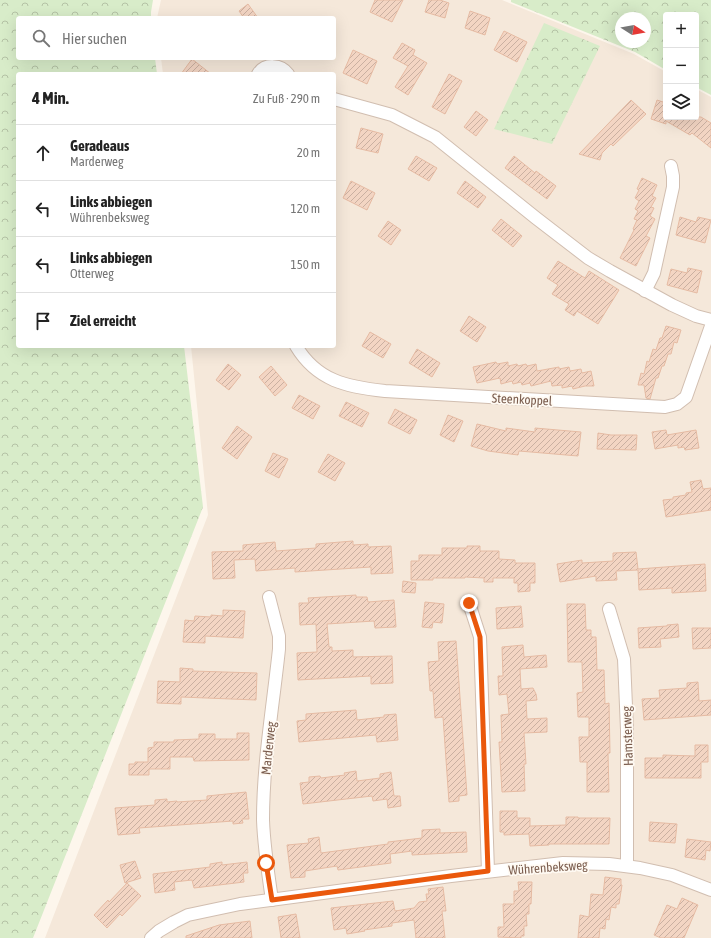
<!DOCTYPE html>
<html lang="de">
<head>
<meta charset="utf-8">
<style>
  :root { --surface:#fff; --page:#f6f6f6; --text:#222; --muted:#767676; --line:#e0e0e0 }
  body { margin:0; font-family:"Asap Condensed",sans-serif; background:var(--page); color:var(--text) }
  .controls { position:absolute; right:12px; top:12px; display:grid; overflow:hidden; border-radius:4px; box-shadow:0 4px 16px #0002 }
  .controls button { width:36px; height:36px; display:grid; place-items:center; padding:0; border:0; border-bottom:1px solid var(--line); background:var(--surface); color:var(--text); font:20px sans-serif }
  .compass { position:absolute; left:615px; top:12px; width:36px; height:36px; border-radius:50%; background:var(--surface); box-shadow:0 4px 16px #0002; rotate:101deg }
  .stop { position:absolute; width:12px; height:12px; margin:-9px; border:3px solid #ea580c; border-radius:50%; background:#fff }
  .stop.end { background:#ea580c; border-color:#fff; box-shadow:0 1px 4px #0008 }
  .list { margin:0; padding:0; list-style:none }
  h2 { display:flex; justify-content:space-between; align-items:center; height:52px; margin:0; padding:0 16px; font-size:17px }
  h2 small { font-size:13px; font-weight:400; color:var(--muted) }
  .list li { display:grid; grid-template-columns:26px 1fr auto; gap:12px; align-items:center; box-sizing:border-box; height:56px; padding:0 16px; border-top:1px solid var(--line) }
  .list b { display:block; font-size:15px; white-space:nowrap }
  .list p { margin:0; font-size:13px; white-space:nowrap; color:var(--muted) }
  .list em { font-size:13px; font-style:normal; color:var(--muted) }
  .icon { flex:none; width:22px; height:22px; fill:none; stroke:currentColor; stroke-width:2; stroke-linecap:round; stroke-linejoin:round }
  .map { position:relative; flex:none; width:711px; height:938px; overflow:hidden }
  .search { position:absolute; background:var(--surface); box-shadow:0 4px 16px #0002; left:16px; top:16px; width:320px; height:44px; display:flex; align-items:center; gap:10px; box-sizing:border-box; padding:0 14px; border-radius:4px; color:var(--muted); font-size:15px }
  .panel { position:absolute; background:var(--surface); box-shadow:0 4px 16px #0002; left:16px; top:72px; width:320px; height:276px; border-radius:4px }
  .map>svg:first-child { display:block }
  .residential { fill:#f5e8da }
  .forest { fill:url(#forest-crowns); fill-rule:evenodd }
  .building { fill:url(#building-hatch); stroke:#e6bba3 }
  .lines { fill:none; stroke-linecap:round; stroke-linejoin:round }
  .minor-casing { stroke:#d1beb0; stroke-width:14 }
  .minor { stroke:#fff; stroke-width:12 }
  .route { stroke:#ea580c; stroke-width:5 }
  .labels { text-anchor:middle; stroke-width:3.5; stroke-linejoin:round; paint-order:stroke }
  .street-label { font-size:13px; fill:#7a5c4d; stroke:#fffaf3 }
</style>
</head>
<body>
<div class="map">
<svg width="711" height="938" viewBox="0 0 711 938">
  <defs>
    <pattern id="forest-crowns" width="20" height="18" patternUnits="userSpaceOnUse"><rect width="20" height="18" fill="#d8ecc9"/><path d="M2 6a3 3 0 1 1 6 0M12 15a3 3 0 1 1 6 0" fill="none" stroke="#b4c2a5"/></pattern>
    <pattern id="building-hatch" width="6" height="6" patternUnits="userSpaceOnUse"><rect width="6" height="6" fill="#f3d5c3"/><path d="M-1 1l2-2M0 6l6-6M5 7l2-2" fill="none" stroke="#cab0a1"/></pattern>
  </defs>
  <rect width="100%" height="100%" fill="#fdf6ec"/>
  <!-- residential -->
  <path class="residential" d="M 161,0 L 502,0 L 634,54 L 666,72 L 666,117 L 696,117 L 696,89 L 711,97 L 711,938 L 45,938 L 208,515 L 191,346 L 334,346 L 334,74 L 163,74 L 161,58 L 334,58 L 334,18 L 157,18 Z"/>
  <!-- forest -->
  <g class="forest">
    <path d="M 0,0 L 153,0 L 151,12 L 151,18 L 18,18 L 18,58 L 155,58 L 157,74 L 18,74 L 18,346 L 184,346 L 203,507 L 33,938 L 0,938 Z"/>
    <path d="M 511,0 L 711,0 L 711,95 L 696,87 L 696,15 L 666,15 L 666,70 L 635,52 L 511,2 ZM 621,18 L 645,18 L 645,42 L 621,42 Z"/>
    <path d="M 544,23 L 600,46 L 552,144 L 494,129 Z"/>
  </g>
  <!-- building -->
  <g class="building">
    <path d="M 375,0 L 403,0 L 392,22 L 370,12 Z"/>
    <path d="M 429,0 L 440,0 L 449,3 L 445,18 L 425,12 Z"/>
    <path d="M 248,4 L 258,18 L 244,18 L 239,11 Z"/>
    <path d="M 470,11 L 490,18 L 485,35 L 465,28 Z"/>
    <path d="M 504,31 L 527,42 L 517,62 L 494,50 Z"/>
    <path d="M 402,43 L 415,50 L 413,55 L 427,63 L 408,95 L 395,87 L 408,66 L 393,58 Z"/>
    <path d="M 353,50 L 377,61 L 367,84 L 343,73 Z"/>
    <path d="M 192,59 L 211,74 L 181,74 Z"/>
    <path d="M 449,74 L 462,81 L 445,114 L 432,107 Z"/>
    <path d="M 631,100 L 646,114 L 613,146 L 611,144 L 602,153 L 600,160 L 579,154 Z"/>
    <path d="M 657,100 L 666,103 L 666,117 L 701,117 L 711,123 L 711,148 L 692,133 L 690,135 L 666,121 L 666,124 L 651,119 Z"/>
    <path d="M 476,111 L 488,120 L 476,136 L 464,127 Z"/>
    <path d="M 361,128 L 383,134 L 378,153 L 356,148 Z"/>
    <path d="M 416,156 L 437,168 L 429,181 L 408,169 Z"/>
    <path d="M 514,156 L 535,173 L 536,171 L 556,186 L 547,199 L 505,168 Z"/>
    <path d="M 642,178 L 657,185 L 652,196 L 656,198 L 651,207 L 654,208 L 650,216 L 655,219 L 646,236 L 650,238 L 636,266 L 620,258 L 634,230 L 633,229 L 637,220 L 634,219 L 638,211 L 635,209 L 639,201 L 635,198 L 639,190 L 637,189 Z"/>
    <path d="M 351,181 L 375,193 L 367,210 L 343,198 Z"/>
    <path d="M 465,181 L 486,197 L 478,208 L 457,193 Z"/>
    <path d="M 680,217 L 696,222 L 698,217 L 711,220 L 705,243 L 676,235 Z"/>
    <path d="M 501,219 L 522,236 L 513,247 L 492,230 Z"/>
    <path d="M 388,221 L 401,230 L 391,245 L 378,236 Z"/>
    <path d="M 558,261 L 585,278 L 589,271 L 619,290 L 598,324 L 577,311 L 574,316 L 565,310 L 569,304 L 552,294 L 558,285 L 547,278 Z"/>
    <path d="M 688,268 L 702,271 L 697,293 L 667,285 L 671,269 L 687,273 Z"/>
    <path d="M 469,316 L 486,327 L 477,342 L 460,331 Z"/>
    <path d="M 666,326 L 681,330 L 677,343 L 674,342 L 671,354 L 668,354 L 664,366 L 662,366 L 658,378 L 656,378 L 650,399 L 646,398 L 644,385 L 638,385 L 641,373 L 644,374 L 647,361 L 649,362 L 653,349 L 656,350 L 660,338 L 662,338 Z"/>
    <path d="M 370,332 L 391,344 L 383,358 L 362,346 Z"/>
    <path d="M 417,349 L 440,363 L 432,377 L 409,363 Z"/>
    <path d="M 496,362 L 497,364 L 508,362 L 508,366 L 517,364 L 518,366 L 526,364 L 527,366 L 536,364 L 537,371 L 559,367 L 559,369 L 569,367 L 570,371 L 581,369 L 582,373 L 591,371 L 594,386 L 585,386 L 573,389 L 572,386 L 562,388 L 562,385 L 552,386 L 551,381 L 531,386 L 530,383 L 522,385 L 521,382 L 513,384 L 512,381 L 501,384 L 500,378 L 477,383 L 473,367 Z"/>
    <path d="M 228,364 L 241,375 L 229,390 L 216,380 Z"/>
    <path d="M 271,366 L 287,385 L 275,396 L 259,377 Z"/>
    <path d="M 299,395 L 320,406 L 313,419 L 292,408 Z"/>
    <path d="M 346,402 L 369,413 L 362,427 L 339,416 Z"/>
    <path d="M 395,409 L 417,420 L 410,434 L 388,423 Z"/>
    <path d="M 448,415 L 463,421 L 454,442 L 440,435 Z"/>
    <path d="M 477,424 L 506,431 L 506,428 L 535,432 L 535,428 L 581,432 L 578,456 L 519,451 L 518,455 L 488,451 L 471,446 Z"/>
    <path d="M 237,426 L 252,437 L 237,459 L 222,448 Z"/>
    <path d="M 666,430 L 667,435 L 696,430 L 699,448 L 685,450 L 684,447 L 678,448 L 678,445 L 655,449 L 652,432 Z"/>
    <path d="M 598,433 L 611,435 L 637,435 L 636,450 L 597,449 Z"/>
    <path d="M 273,453 L 288,459 L 279,478 L 265,471 Z"/>
    <path d="M 328,454 L 345,463 L 335,481 L 318,472 Z"/>
    <path d="M 701,480 L 703,489 L 711,488 L 711,510 L 666,517 L 663,500 L 673,499 L 673,497 L 686,495 L 686,493 L 692,492 L 690,482 Z"/>
    <path d="M 353,541 L 353,545 L 368,544 L 368,547 L 391,546 L 393,573 L 371,574 L 371,567 L 295,572 L 295,568 L 256,571 L 255,559 L 234,560 L 235,578 L 213,579 L 212,552 L 243,551 L 243,545 L 275,542 L 276,551 L 316,548 L 316,544 Z"/>
    <path d="M 467,546 L 480,546 L 480,551 L 499,551 L 499,559 L 515,560 L 515,563 L 535,563 L 535,583 L 530,583 L 530,591 L 518,592 L 518,583 L 514,583 L 514,578 L 493,578 L 493,582 L 484,582 L 484,578 L 465,577 L 465,578 L 433,578 L 433,580 L 411,580 L 411,561 L 419,561 L 419,555 L 442,555 L 442,548 L 467,548 Z"/>
    <path d="M 636,552 L 638,569 L 705,564 L 706,591 L 672,593 L 672,588 L 639,590 L 638,570 L 616,571 L 617,580 L 596,581 L 596,576 L 560,582 L 557,564 L 582,560 L 582,563 L 613,561 L 613,553 Z"/>
    <path d="M 403,581 L 416,583 L 415,593 L 402,592 Z"/>
    <path d="M 356,595 L 356,597 L 367,597 L 368,602 L 394,600 L 396,627 L 375,628 L 374,621 L 327,624 L 329,647 L 332,647 L 332,651 L 353,650 L 353,657 L 392,656 L 393,683 L 371,684 L 371,676 L 298,680 L 297,653 L 317,652 L 316,624 L 300,625 L 299,603 L 309,603 L 308,598 Z"/>
    <path d="M 425,602 L 444,604 L 442,623 L 433,622 L 432,628 L 422,627 Z"/>
    <path d="M 567,604 L 585,604 L 586,630 L 591,630 L 591,637 L 596,637 L 597,670 L 604,670 L 605,704 L 609,703 L 610,753 L 608,753 L 609,792 L 587,792 L 587,762 L 580,762 L 579,737 L 589,737 L 589,717 L 578,717 L 577,693 L 583,692 L 582,662 L 568,662 Z"/>
    <path d="M 521,606 L 523,627 L 497,629 L 496,608 Z"/>
    <path d="M 223,610 L 245,611 L 243,638 L 205,636 L 205,643 L 183,642 L 185,620 L 194,621 L 195,616 L 211,617 L 211,615 L 223,616 Z"/>
    <path d="M 678,624 L 679,637 L 660,639 L 661,647 L 639,648 L 638,628 L 667,626 L 667,625 Z"/>
    <path d="M 692,628 L 711,628 L 711,648 L 693,649 Z"/>
    <path d="M 456,641 L 467,795 L 459,796 L 459,801 L 449,802 L 443,717 L 435,718 L 433,691 L 430,691 L 428,662 L 439,661 L 438,642 Z"/>
    <path d="M 523,645 L 524,657 L 546,655 L 547,667 L 520,669 L 521,689 L 533,688 L 536,694 L 537,700 L 526,701 L 527,719 L 547,718 L 547,732 L 524,733 L 526,764 L 524,764 L 525,791 L 502,792 L 499,742 L 502,742 L 501,715 L 509,714 L 507,694 L 499,695 L 498,676 L 503,676 L 502,647 Z"/>
    <path d="M 180,668 L 193,669 L 193,671 L 257,673 L 256,700 L 181,697 L 181,704 L 157,703 L 158,681 L 180,682 Z"/>
    <path d="M 698,682 L 699,701 L 711,700 L 711,715 L 644,720 L 642,699 L 660,698 L 659,690 L 687,688 L 687,683 Z"/>
    <path d="M 356,710 L 357,720 L 384,717 L 384,715 L 396,714 L 398,740 L 377,742 L 376,735 L 299,742 L 297,721 L 306,720 L 306,714 Z"/>
    <path d="M 237,733 L 249,733 L 249,760 L 194,761 L 193,757 L 170,757 L 170,769 L 149,769 L 149,775 L 129,775 L 129,764 L 135,764 L 135,762 L 148,762 L 148,748 L 154,747 L 154,742 L 174,742 L 174,740 L 199,739 L 199,734 L 215,734 L 215,739 L 237,739 Z"/>
    <path d="M 695,745 L 708,745 L 708,762 L 701,762 L 701,778 L 645,778 L 645,758 L 663,758 L 663,755 L 695,756 Z"/>
    <path d="M 356,771 L 357,781 L 380,778 L 380,774 L 391,772 L 394,796 L 400,796 L 401,806 L 388,808 L 387,799 L 373,801 L 372,796 L 303,804 L 300,783 L 309,782 L 309,777 L 320,776 L 321,778 L 345,775 L 344,773 Z"/>
    <path d="M 246,792 L 249,819 L 242,819 L 243,823 L 233,824 L 233,821 L 139,828 L 140,833 L 118,835 L 115,808 L 155,805 L 155,800 L 167,799 L 167,802 L 177,801 L 177,802 L 207,800 L 207,796 Z"/>
    <path d="M 500,811 L 517,811 L 517,818 L 530,818 L 530,826 L 566,825 L 566,817 L 578,817 L 578,818 L 610,818 L 609,844 L 549,844 L 549,845 L 530,846 L 529,834 L 504,835 L 504,832 L 500,832 Z"/>
    <path d="M 650,822 L 677,824 L 675,843 L 649,841 Z"/>
    <path d="M 440,829 L 440,833 L 466,832 L 467,852 L 412,855 L 412,851 L 390,854 L 391,863 L 338,870 L 337,866 L 305,871 L 305,877 L 291,878 L 287,845 L 309,843 L 308,839 L 319,837 L 321,853 L 388,844 L 388,842 L 422,838 L 422,830 Z"/>
    <path d="M 687,839 L 711,842 L 710,851 L 706,850 L 705,860 L 685,857 Z"/>
    <path d="M 135,861 L 141,878 L 125,883 L 120,865 Z"/>
    <path d="M 222,862 L 222,865 L 247,862 L 248,873 L 243,873 L 244,882 L 194,888 L 192,880 L 174,882 L 175,890 L 155,893 L 153,874 L 210,867 L 210,864 Z"/>
    <path d="M 605,877 L 621,879 L 621,885 L 622,885 L 619,904 L 616,904 L 616,908 L 611,907 L 609,920 L 606,919 L 605,929 L 600,928 L 599,938 L 578,938 L 580,915 L 589,917 L 591,894 L 603,895 Z"/>
    <path d="M 518,882 L 532,882 L 531,904 L 529,904 L 529,914 L 526,914 L 527,926 L 524,926 L 524,936 L 521,936 L 521,938 L 498,937 L 498,927 L 504,927 L 503,904 L 514,904 L 514,891 L 519,891 Z"/>
    <path d="M 127,883 L 141,896 L 122,916 L 120,914 L 107,928 L 94,915 L 108,900 L 109,902 Z"/>
    <path d="M 443,887 L 446,911 L 442,911 L 445,938 L 416,938 L 414,920 L 392,923 L 392,926 L 364,930 L 365,931 L 347,934 L 346,928 L 334,930 L 331,908 L 393,901 L 395,911 L 414,908 L 419,902 L 427,901 L 426,894 L 429,894 L 428,889 Z"/>
    <path d="M 682,898 L 698,905 L 684,938 L 661,938 L 654,935 L 667,905 L 677,909 Z"/>
    <path d="M 296,914 L 300,938 L 281,938 L 278,917 Z"/>
    <path d="M 250,921 L 252,938 L 186,938 L 186,936 L 219,925 Z"/>
  </g>
  <g class="lines">
    <!-- minor casing -->
    <g class="minor-casing">
      <g id="minor">
        <path d="M 258,74 C 265,63 281,64 288,74"/>
        <path d="M 334,99 L 392,115 L 435,137 L 536,218 L 588,258 L 610,271 L 672,305 L 696,316 L 711,320"/>
        <path d="M 645,291 L 654,273 L 673,187 L 673,176 L 671,166"/>
        <path d="M 296,346 C 317,381 347,387 385,391 L 665,407 L 677,404 L 686,397 L 711,326"/>
        <path d="M 269,597 L 279,636 L 279,649 C 273,706 263,763 263,820 C 264,847 268,873 272,900"/>
        <path d="M 469,603 L 480,637 L 488,871"/>
        <path d="M 609,609 L 624,659 L 627,730 L 627,866"/>
        <path d="M 151,938 L 159,931 L 174,922 L 188,915 L 240,904 L 451,876 L 563,863 L 609,864 L 640,868 L 672,875 L 711,890"/>
      </g>
    </g>
    <!-- minor -->
    <use href="#minor" class="minor"/>
  </g>
  <g class="lines">
    <!-- route -->
    <path class="route" d="M 266,863 L 272,900 L 488,871 L 480,637 L 469,603"/>
  </g>
  <g class="labels">
    <!-- street labels -->
    <g class="street-label">
      <text transform="translate(522 399) rotate(3)" y="5">Steenkoppel</text>
      <text transform="translate(627 736) rotate(-92)" y="5">Hamsterweg</text>
      <text transform="translate(268 748) rotate(-84)" y="5">Marderweg</text>
      <text transform="translate(548 867) rotate(-4)" y="5">Wührenbeksweg</text>
    </g>
  </g>
</svg>
<div class="controls">
<button>+</button>
<button>−</button>
<button><svg class="icon" aria-label="layers" viewBox="0 0 24 24"><path d="M12 4l9 5-9 5-9-5zM3 14l9 5 9-5"/></svg></button>
</div>
<svg class="compass" viewBox="-18 -18 36 36"><path d="M0-13l5 13h-10z" fill="#e53935"/><path d="M0 13l5-13h-10z" fill="#767676"/></svg>
<div class="stop" style="left:266px;top:863px"></div>
<div class="stop end" style="left:469px;top:603px"></div>
<div class="search"><svg class="icon" aria-label="search" viewBox="0 0 24 24"><circle cx="10" cy="10" r="6"/><path d="M15 15l6 6"/></svg>Hier suchen</div>
<section class="panel">
<h2>4 Min.<small>Zu Fuß · 290 m</small></h2>
<ul class="list">
<li><svg class="icon" aria-label="ahead" viewBox="0 0 24 24"><path d="M12 20V5M6 11l6-6 6 6"/></svg><div><b>Geradeaus</b><p>Marderweg</p></div><em>20 m</em></li>
<li><svg class="icon" aria-label="left" viewBox="0 0 24 24"><path d="M17 20v-9H6M10 6l-5 5 5 5"/></svg><div><b>Links abbiegen</b><p>Wührenbeksweg</p></div><em>120 m</em></li>
<li><svg class="icon" aria-label="left" viewBox="0 0 24 24"><path d="M17 20v-9H6M10 6l-5 5 5 5"/></svg><div><b>Links abbiegen</b><p>Otterweg</p></div><em>150 m</em></li>
<li><svg class="icon" aria-label="arrive" viewBox="0 0 24 24"><path d="M6 21V4h12l-3 4 3 4H6"/></svg><div><b>Ziel erreicht</b></div></li>
</ul>
</section>
</div>
</body>
</html>
